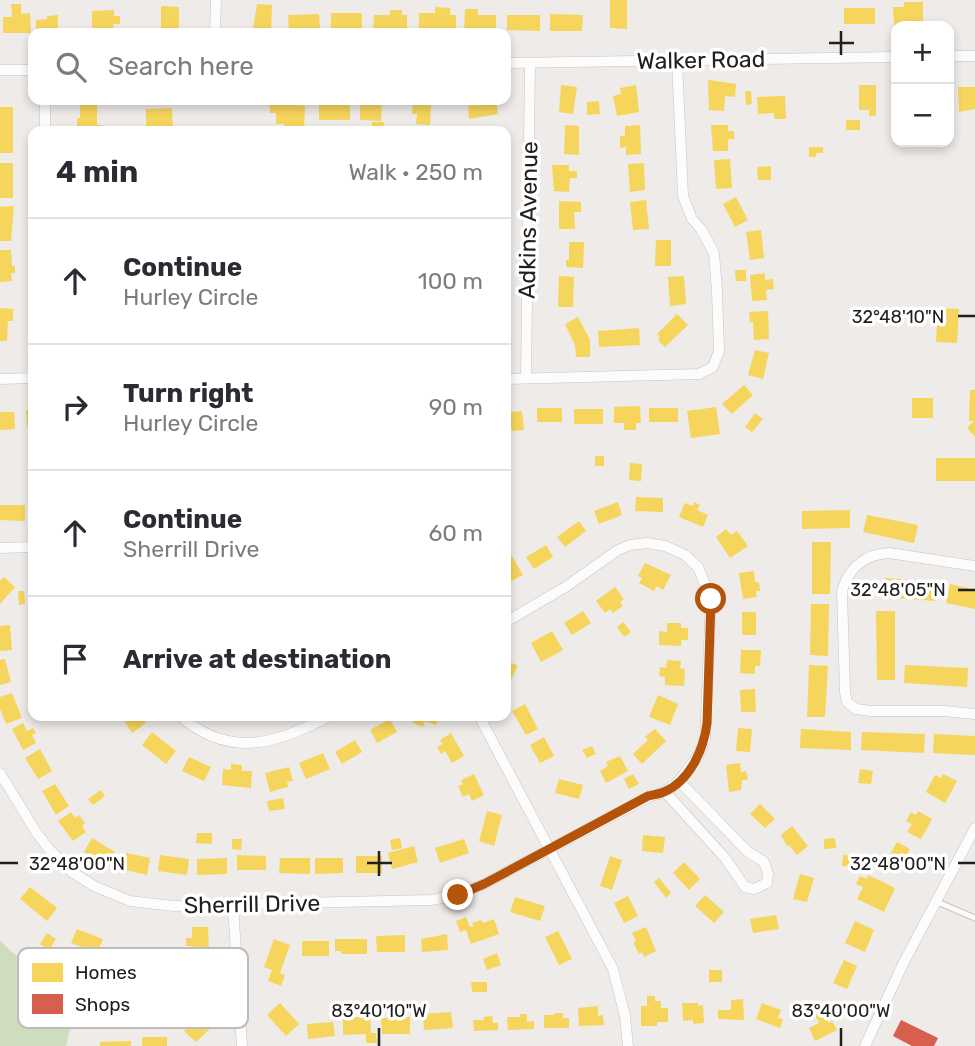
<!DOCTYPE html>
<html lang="en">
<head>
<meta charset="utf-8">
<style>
  :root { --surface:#fff; --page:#f2f2f3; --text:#2b2b33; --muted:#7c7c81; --line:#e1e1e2 }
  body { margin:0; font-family:Rubik,sans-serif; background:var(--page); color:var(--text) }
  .controls { position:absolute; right:21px; top:21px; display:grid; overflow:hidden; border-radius:14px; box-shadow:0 4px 10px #0003 }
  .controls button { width:63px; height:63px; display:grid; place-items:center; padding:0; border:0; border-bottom:2px solid var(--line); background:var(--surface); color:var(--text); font:35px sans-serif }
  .stop { position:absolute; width:21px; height:21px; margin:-16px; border:5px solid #b45309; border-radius:50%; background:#fff }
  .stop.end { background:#b45309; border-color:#fff; box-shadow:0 2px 7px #0008 }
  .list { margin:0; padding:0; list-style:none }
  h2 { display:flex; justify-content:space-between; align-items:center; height:91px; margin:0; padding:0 28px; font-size:30px }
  h2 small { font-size:23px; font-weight:400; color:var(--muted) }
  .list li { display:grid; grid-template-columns:46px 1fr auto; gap:21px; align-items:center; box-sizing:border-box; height:126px; padding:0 28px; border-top:2px solid var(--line) }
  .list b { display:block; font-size:26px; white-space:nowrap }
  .list p { margin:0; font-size:23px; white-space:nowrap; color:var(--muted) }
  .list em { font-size:23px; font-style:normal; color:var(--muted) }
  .icon { flex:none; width:38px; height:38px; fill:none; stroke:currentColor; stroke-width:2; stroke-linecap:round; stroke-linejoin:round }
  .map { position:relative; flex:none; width:975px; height:1046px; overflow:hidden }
  .search { position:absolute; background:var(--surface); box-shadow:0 4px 10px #0003; left:28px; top:28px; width:483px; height:77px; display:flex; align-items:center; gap:18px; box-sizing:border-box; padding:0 24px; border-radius:14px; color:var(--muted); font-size:26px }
  .panel { position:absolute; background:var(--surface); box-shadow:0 4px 10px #0003; left:28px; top:126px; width:483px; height:595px; border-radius:14px }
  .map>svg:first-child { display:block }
  .forest { fill:#ceddbd }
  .homes { fill:#f6d55c }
  .shops { fill:#d6604d }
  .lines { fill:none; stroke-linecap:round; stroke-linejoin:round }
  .lane-casing { stroke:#c5c4c3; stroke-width:7 }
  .street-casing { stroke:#c5c4c3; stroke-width:11 }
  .lane { stroke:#fcfcfc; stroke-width:5 }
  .street { stroke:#fcfcfc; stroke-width:10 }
  .route { stroke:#b45309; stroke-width:9 }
  .ticks { fill:none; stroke:#202020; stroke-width:2.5 }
  .labels { text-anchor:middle; stroke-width:7; stroke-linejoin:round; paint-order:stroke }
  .street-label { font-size:23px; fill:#202020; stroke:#fff }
  .key { fill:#fff; stroke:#bcbcbc; stroke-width:2 }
  .key-label { font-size:19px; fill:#202020 }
  .ticks-label { font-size:18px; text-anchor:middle; fill:#202020; stroke:#fff; stroke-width:7; stroke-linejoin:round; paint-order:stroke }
</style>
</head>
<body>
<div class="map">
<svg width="975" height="1046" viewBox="0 0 975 1046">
  <rect width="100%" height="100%" fill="#eeebe9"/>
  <!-- forest -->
  <path class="forest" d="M 0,941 L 12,952 L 78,997 L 66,1046 L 0,1046 Z"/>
  <!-- homes -->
  <g class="homes">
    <path d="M 610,0 L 627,0 L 627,29 L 610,28 Z"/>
    <path d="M 904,2 L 923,2 L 923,24 L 894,25 L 893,7 L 904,7 Z"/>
    <path d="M 11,4 L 21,4 L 21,14 L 30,13 L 31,33 L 3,33 L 3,17 L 12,17 Z"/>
    <path d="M 257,4 L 272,5 L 271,33 L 257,33 L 257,28 L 253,28 Z"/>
    <path d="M 161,6 L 179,7 L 179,33 L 161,33 Z"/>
    <path d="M 435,7 L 450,8 L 450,15 L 456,15 L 456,30 L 419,29 L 419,13 L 435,13 Z"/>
    <rect x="844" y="8" width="31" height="16"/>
    <path d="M 465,9 L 478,9 L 478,15 L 496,15 L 496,30 L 464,33 Z"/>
    <path d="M 114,10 L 114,16 L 120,16 L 120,24 L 113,24 L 114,29 L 92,29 L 92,11 Z"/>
    <path d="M 390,10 L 402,10 L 402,15 L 407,15 L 407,31 L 373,30 L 374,15 L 390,15 Z"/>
    <path d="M 331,13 L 362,13 L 362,29 L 358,29 L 358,33 L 340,33 L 340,29 L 331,29 Z"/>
    <path d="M 319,14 L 320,30 L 311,30 L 312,33 L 289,32 L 288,15 Z"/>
    <path d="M 550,14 L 583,15 L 582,31 L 550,31 Z"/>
    <path d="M 58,15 L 58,33 L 36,33 L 36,20 L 47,19 L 47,16 Z"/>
    <path d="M 507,15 L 540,15 L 540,31 L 507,30 Z"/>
    <path d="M 708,80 L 736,84 L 735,97 L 725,96 L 724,111 L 709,110 Z"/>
    <path d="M 561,85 L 577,87 L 573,114 L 559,112 Z"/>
    <path d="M 636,85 L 639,112 L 617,116 L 613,96 L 621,94 L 620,88 Z"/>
    <path d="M 859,85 L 876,85 L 876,116 L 869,116 L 869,110 L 859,110 Z"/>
    <path d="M 958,87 L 975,87 L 975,109 L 959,112 Z"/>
    <path d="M 745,91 L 751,91 L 752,104 L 746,105 Z"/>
    <path d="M 785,96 L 786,119 L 774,119 L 774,113 L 758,114 L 757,97 Z"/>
    <path d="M 270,100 L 286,100 L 286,102 L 293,102 L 293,105 L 305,106 L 304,131 L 288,131 L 284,130 L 284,124 L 276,124 L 276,113 L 270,113 Z"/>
    <path d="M 360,100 L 382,100 L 381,121 L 360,120 Z"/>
    <path d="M 413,100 L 431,100 L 430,125 L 416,124 L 417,114 L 412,114 Z"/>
    <path d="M 480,100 L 496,100 L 498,114 L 469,119 L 468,106 L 481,104 Z"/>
    <path d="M 80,101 L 97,101 L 97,125 L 103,125 L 103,131 L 77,131 L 77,118 L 80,118 Z"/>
    <path d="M 599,101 L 600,114 L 587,115 L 587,102 Z"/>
    <rect x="319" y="102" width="31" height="18"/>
    <rect x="0" y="107" width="13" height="46"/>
    <path d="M 172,108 L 173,128 L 162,129 L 162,131 L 146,131 L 146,109 Z"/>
    <rect x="846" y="120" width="14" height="10"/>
    <rect x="372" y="122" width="12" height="9"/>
    <path d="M 565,125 L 579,126 L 579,155 L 564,154 Z"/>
    <path d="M 640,125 L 641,154 L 626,155 L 626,147 L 620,148 L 620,136 L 625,136 L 625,126 Z"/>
    <path d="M 711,125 L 728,125 L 728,131 L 734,131 L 734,139 L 728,139 L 728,151 L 713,151 Z"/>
    <path d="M 809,147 L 823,147 L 823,153 L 816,153 L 816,157 L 809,157 Z"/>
    <path d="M 730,159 L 732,188 L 716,189 L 714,160 Z"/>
    <rect x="0" y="163" width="13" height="35"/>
    <path d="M 644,163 L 645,190 L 630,192 L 628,164 Z"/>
    <path d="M 552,165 L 569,165 L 569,171 L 577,171 L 577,178 L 570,178 L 569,192 L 554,191 Z"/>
    <path d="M 771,166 L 771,180 L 758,180 L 757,167 Z"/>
    <path d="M 736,197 L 748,220 L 735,227 L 723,204 Z"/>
    <path d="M 646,200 L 649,229 L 633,230 L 630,202 Z"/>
    <path d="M 559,201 L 581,202 L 581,212 L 574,212 L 575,229 L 559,229 Z"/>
    <path d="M 14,206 L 11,241 L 0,241 L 0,207 Z"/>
    <path d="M 761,230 L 764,258 L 750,260 L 746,232 Z"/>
    <path d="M 656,240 L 671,240 L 671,266 L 655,266 Z"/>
    <path d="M 569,242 L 584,242 L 583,268 L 566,267 L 566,260 L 569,260 Z"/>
    <path d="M 0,250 L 11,250 L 12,266 L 15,266 L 15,273 L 11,273 L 12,281 L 0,282 Z"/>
    <path d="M 735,270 L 746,270 L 746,281 L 736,281 Z"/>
    <path d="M 765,273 L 765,280 L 773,279 L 774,289 L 766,290 L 767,300 L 752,301 L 750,275 Z"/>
    <path d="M 559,276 L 574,277 L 573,307 L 558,307 Z"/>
    <path d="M 684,276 L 686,304 L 670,306 L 668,277 Z"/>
    <path d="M 0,308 L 13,309 L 13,321 L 8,321 L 7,341 L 0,341 Z"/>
    <path d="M 938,308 L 959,309 L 957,343 L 936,342 Z"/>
    <path d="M 768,311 L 769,339 L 754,340 L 753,322 L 750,322 L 749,312 Z"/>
    <path d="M 677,314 L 688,325 L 665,347 L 658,340 L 660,337 L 657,334 Z"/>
    <path d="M 578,317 L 590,340 L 590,357 L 576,357 L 575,345 L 565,324 Z"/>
    <path d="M 639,328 L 640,345 L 599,347 L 598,331 Z"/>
    <path d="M 755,350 L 769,353 L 763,379 L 748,375 Z"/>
    <path d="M 744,385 L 753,395 L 732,414 L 722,404 Z"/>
    <path d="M 970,390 L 975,390 L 975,437 L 967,428 L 974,421 L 969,421 Z"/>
    <rect x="912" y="398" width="21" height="20"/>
    <path d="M 640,406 L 641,423 L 636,423 L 636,430 L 624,430 L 624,423 L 614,423 L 614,407 Z"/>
    <path d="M 716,407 L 720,434 L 691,438 L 687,411 Z"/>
    <rect x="537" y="408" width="25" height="14"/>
    <rect x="649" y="408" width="29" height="14"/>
    <rect x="574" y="409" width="29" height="15"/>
    <path d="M 26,410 L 33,410 L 33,427 L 27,427 Z"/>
    <path d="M 522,411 L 524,430 L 512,431 L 511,428 L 506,429 L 506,412 Z"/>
    <path d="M 0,412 L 14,412 L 15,429 L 0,430 Z"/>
    <path d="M 755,413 L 763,419 L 752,432 L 745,427 Z"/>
    <rect x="595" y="456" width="9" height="10"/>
    <rect x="936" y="458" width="39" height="23"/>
    <path d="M 630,463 L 642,464 L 641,481 L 629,480 Z"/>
    <path d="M 636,497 L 663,498 L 663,512 L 635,511 Z"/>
    <path d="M 618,502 L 622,515 L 599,524 L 594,511 Z"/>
    <path d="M 694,502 L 700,505 L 697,510 L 708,515 L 703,527 L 679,517 L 685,503 L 693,506 Z"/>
    <path d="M 0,505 L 25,505 L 25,521 L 0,520 Z"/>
    <path d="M 850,510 L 850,528 L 802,529 L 802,511 Z"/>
    <path d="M 867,515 L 918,525 L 914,543 L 863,532 Z"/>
    <path d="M 579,521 L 586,531 L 565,547 L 557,537 Z"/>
    <path d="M 726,529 L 731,535 L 737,531 L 748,546 L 730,558 L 716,537 Z"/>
    <path d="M 812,542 L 831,542 L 830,594 L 812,594 Z"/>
    <path d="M 546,545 L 553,557 L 534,569 L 526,557 Z"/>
    <path d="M 512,556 L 523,575 L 506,584 L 506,559 Z"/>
    <path d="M 645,563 L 671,575 L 663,590 L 657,586 L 654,591 L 639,583 L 642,578 L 638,576 Z"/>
    <path d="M 754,571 L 755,582 L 759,582 L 760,591 L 756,591 L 757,597 L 743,599 L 739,573 Z"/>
    <path d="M 4,577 L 15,587 L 0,604 L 0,581 Z"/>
    <path d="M 885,578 L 936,582 L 935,601 L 883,597 Z"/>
    <path d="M 950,584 L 975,590 L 975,609 L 946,603 Z"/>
    <path d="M 615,587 L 624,599 L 620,602 L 623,606 L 613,613 L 610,609 L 605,613 L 596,601 Z"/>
    <path d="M 18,591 L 24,591 L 25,604 L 19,605 Z"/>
    <path d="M 811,604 L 829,604 L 828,656 L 810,655 Z"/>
    <path d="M 583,611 L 591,623 L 572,635 L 564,623 Z"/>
    <path d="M 876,611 L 895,611 L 895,680 L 877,680 Z"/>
    <rect x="742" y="612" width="14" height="23"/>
    <path d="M 623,622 L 631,632 L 624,637 L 617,627 Z"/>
    <path d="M 667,623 L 681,623 L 681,628 L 688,628 L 688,640 L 681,640 L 681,646 L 659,645 L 659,631 L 667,632 Z"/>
    <path d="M 10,625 L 12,650 L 0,651 L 0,626 Z"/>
    <path d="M 552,631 L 563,650 L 541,662 L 531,643 Z"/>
    <path d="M 741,650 L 761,650 L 760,666 L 755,666 L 755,674 L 740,673 Z"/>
    <path d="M 5,659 L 11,682 L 0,685 L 0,660 Z"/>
    <path d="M 506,660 L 518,666 L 506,689 Z"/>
    <path d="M 667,660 L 681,661 L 680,668 L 685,669 L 684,686 L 665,685 L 665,677 L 659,676 L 660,667 L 666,668 Z"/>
    <path d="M 809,665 L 828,666 L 825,717 L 807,717 Z"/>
    <path d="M 905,665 L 968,668 L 967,687 L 904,683 Z"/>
    <path d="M 755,689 L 756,712 L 741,712 L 740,690 Z"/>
    <path d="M 12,693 L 22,718 L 6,724 L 0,709 L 0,697 Z"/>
    <path d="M 658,695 L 678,704 L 670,725 L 649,717 Z"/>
    <path d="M 525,704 L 538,729 L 526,735 L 512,711 Z"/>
    <path d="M 121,716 L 141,716 L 146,723 L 132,733 Z"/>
    <path d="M 415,716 L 439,716 L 436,725 L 425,721 L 423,727 L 413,723 Z"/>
    <path d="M 390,719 L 397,732 L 377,743 L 370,730 Z"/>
    <path d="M 23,723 L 27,731 L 33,728 L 36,733 L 32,735 L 36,743 L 23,750 L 12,729 Z"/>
    <path d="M 738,728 L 752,729 L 750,752 L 736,751 Z"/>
    <path d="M 655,729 L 666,741 L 642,764 L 633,754 L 648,740 L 645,737 Z"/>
    <path d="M 801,729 L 851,732 L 851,750 L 800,748 Z"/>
    <path d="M 152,732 L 176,751 L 166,764 L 142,745 Z"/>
    <path d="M 862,732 L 925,734 L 924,753 L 861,750 Z"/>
    <path d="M 451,733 L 464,756 L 452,763 L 445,751 L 441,754 L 437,747 L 443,744 L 440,740 Z"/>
    <path d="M 934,734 L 975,736 L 975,755 L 933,753 Z"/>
    <path d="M 544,737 L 554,756 L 540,763 L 530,745 Z"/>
    <path d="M 355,740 L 362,752 L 342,764 L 335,752 Z"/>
    <path d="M 592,746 L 596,754 L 587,758 L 582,750 Z"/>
    <path d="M 40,749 L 52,771 L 38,779 L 25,758 Z"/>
    <path d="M 323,753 L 330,769 L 306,779 L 299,763 Z"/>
    <path d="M 620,756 L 628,771 L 606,783 L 600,771 L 608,766 L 606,762 Z"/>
    <path d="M 189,757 L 211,767 L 204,781 L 182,771 Z"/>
    <path d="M 740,763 L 741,772 L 746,771 L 748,780 L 742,780 L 741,790 L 729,792 L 726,765 Z"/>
    <path d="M 231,764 L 242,765 L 242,771 L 252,771 L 251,788 L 222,785 L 223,769 L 231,770 Z"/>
    <path d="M 289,767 L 293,781 L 287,782 L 288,787 L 270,792 L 265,773 Z"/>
    <path d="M 860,769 L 873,771 L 871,784 L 858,783 Z"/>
    <path d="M 474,774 L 484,795 L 472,801 L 469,794 L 463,797 L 458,786 L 463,784 L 461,780 Z"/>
    <path d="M 633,774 L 639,784 L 629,789 L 624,779 Z"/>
    <path d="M 943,774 L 957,781 L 945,803 L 926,792 L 935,775 L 941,778 Z"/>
    <path d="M 559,779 L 583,785 L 579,799 L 555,793 Z"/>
    <path d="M 55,784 L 69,806 L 56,815 L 42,791 Z"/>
    <path d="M 101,790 L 105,796 L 93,805 L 88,799 Z"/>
    <path d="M 283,798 L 285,809 L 269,811 L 267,801 Z"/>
    <path d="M 760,804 L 775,819 L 765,828 L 750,814 Z"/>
    <path d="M 487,811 L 502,815 L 494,846 L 479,841 Z"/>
    <path d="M 918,811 L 932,819 L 921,839 L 907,832 L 912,824 L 906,821 L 911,812 L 916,815 Z"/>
    <path d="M 71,812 L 75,818 L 79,815 L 85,823 L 82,826 L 86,832 L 73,841 L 58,821 Z"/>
    <path d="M 792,826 L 808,846 L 797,855 L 789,845 L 787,846 L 781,835 Z"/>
    <path d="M 197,833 L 212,833 L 212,844 L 196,843 Z"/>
    <path d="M 643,835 L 665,837 L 663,853 L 642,851 Z"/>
    <path d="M 92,838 L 115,852 L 107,866 L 84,852 Z"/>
    <path d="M 400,838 L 402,848 L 392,850 L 390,840 Z"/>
    <path d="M 835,838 L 836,848 L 824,849 L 824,839 Z"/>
    <path d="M 232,839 L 242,839 L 241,850 L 232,849 Z"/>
    <path d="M 464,839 L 469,853 L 440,863 L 435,848 Z"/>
    <path d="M 897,842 L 910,849 L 898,870 L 886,862 Z"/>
    <path d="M 414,846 L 418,862 L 392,869 L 388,853 Z"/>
    <path d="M 126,853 L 150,858 L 147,875 L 122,869 Z"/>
    <path d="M 160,855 L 189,859 L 187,875 L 158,871 Z"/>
    <path d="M 237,855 L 266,856 L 266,870 L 237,870 Z"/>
    <path d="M 843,855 L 853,856 L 852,867 L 842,866 Z"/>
    <rect x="356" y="856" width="26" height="17"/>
    <path d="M 610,856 L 622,860 L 612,890 L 600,886 Z"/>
    <path d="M 227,858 L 227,874 L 197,875 L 197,859 Z"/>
    <path d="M 280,858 L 310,858 L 310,874 L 279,873 Z"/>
    <path d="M 315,858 L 343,858 L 343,873 L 315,874 Z"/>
    <path d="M 684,862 L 700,879 L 689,890 L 673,873 Z"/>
    <path d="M 800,874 L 814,878 L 807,902 L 793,899 Z"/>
    <path d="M 868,875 L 895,888 L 884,912 L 857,899 L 863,887 L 856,884 L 860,876 L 867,879 Z"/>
    <path d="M 659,878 L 671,893 L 666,898 L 654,882 Z"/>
    <path d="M 30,887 L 57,908 L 47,921 L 20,899 Z"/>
    <path d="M 705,895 L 724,912 L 714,923 L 695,906 Z"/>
    <path d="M 628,896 L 638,916 L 624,923 L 614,903 Z"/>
    <path d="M 515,897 L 545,906 L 540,921 L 510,912 Z"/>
    <path d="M 776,915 L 779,929 L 753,933 L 750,919 Z"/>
    <path d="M 466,917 L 470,927 L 474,926 L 472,923 L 481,920 L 483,923 L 494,919 L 499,934 L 471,944 L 466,930 L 460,932 L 456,921 Z"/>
    <path d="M 855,921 L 874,930 L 865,952 L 845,943 Z"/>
    <path d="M 192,927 L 208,927 L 209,954 L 193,955 L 193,946 L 186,946 L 186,938 L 192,938 Z"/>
    <path d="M 646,927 L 656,951 L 644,957 L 642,952 L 639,954 L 633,942 L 636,941 L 632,933 Z"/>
    <path d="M 77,929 L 103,939 L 97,953 L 71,943 Z"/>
    <path d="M 558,931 L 572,959 L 559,965 L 545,937 Z"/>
    <path d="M 47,933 L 56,939 L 49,950 L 40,944 Z"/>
    <path d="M 447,934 L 448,950 L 422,952 L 421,939 Z"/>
    <path d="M 405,935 L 405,952 L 377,952 L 376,936 Z"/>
    <path d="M 274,939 L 290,945 L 280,973 L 285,975 L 281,986 L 268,981 L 272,970 L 264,967 Z"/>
    <path d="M 335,939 L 367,939 L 367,954 L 341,954 L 341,951 L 335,951 Z"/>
    <rect x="302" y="941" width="27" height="15"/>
    <path d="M 37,947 L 48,955 L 39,966 L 28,958 Z"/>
    <path d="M 497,953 L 501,965 L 487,970 L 483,959 Z"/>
    <path d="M 844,960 L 857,966 L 847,989 L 833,983 Z"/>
    <rect x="709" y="970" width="13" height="12"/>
    <path d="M 471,982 L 487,982 L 487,992 L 472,992 Z"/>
    <path d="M 647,996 L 655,996 L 655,1001 L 661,1001 L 661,1008 L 668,1008 L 668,1022 L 657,1022 L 657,1026 L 641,1026 L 641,1006 L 647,1006 Z"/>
    <path d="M 743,999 L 744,1020 L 718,1019 L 718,1010 L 731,1010 L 731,1000 Z"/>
    <path d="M 280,1003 L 299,1024 L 286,1036 L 267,1015 Z"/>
    <path d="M 682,1003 L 698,1003 L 698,1006 L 703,1005 L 704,1023 L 693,1024 L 693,1020 L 683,1021 Z"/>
    <path d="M 762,1003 L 781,1010 L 778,1018 L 783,1019 L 780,1028 L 756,1019 Z"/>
    <path d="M 598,1006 L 598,1016 L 603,1015 L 604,1025 L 579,1026 L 578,1008 Z"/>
    <path d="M 204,1011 L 216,1023 L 196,1042 L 184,1031 Z"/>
    <path d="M 822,1011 L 829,1023 L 832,1021 L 837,1030 L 815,1041 L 809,1028 L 819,1023 L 815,1015 Z"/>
    <path d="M 451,1012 L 453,1028 L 424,1030 L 423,1014 Z"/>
    <path d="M 554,1013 L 563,1013 L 563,1018 L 569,1018 L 569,1028 L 544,1028 L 544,1015 L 554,1015 Z"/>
    <path d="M 520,1014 L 527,1014 L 527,1022 L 534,1021 L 534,1029 L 508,1030 L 507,1017 L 520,1017 Z"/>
    <path d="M 370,1016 L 371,1033 L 376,1033 L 377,1043 L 366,1043 L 366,1034 L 343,1035 L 343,1018 Z"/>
    <path d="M 492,1016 L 493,1023 L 498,1023 L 498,1030 L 474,1031 L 473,1020 L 484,1020 L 484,1017 Z"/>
    <path d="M 410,1017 L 410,1034 L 382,1034 L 381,1018 Z"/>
    <path d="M 333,1022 L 335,1036 L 308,1039 L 307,1024 Z"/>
    <rect x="142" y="1037" width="25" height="9"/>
    <path d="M 131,1041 L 131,1046 L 100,1046 L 100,1042 Z"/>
  </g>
  <!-- shops -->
  <path class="shops" d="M 901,1020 L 938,1038 L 934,1046 L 912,1046 L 893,1036 Z"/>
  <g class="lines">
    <!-- lane casing -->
    <g class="lane-casing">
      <path id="lane" d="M 935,901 L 975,918"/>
    </g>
    <!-- street casing -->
    <g class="street-casing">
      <g id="street">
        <path d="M 215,33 L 216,0"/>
        <path d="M 949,56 L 975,56"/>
        <path d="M 506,63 L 896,57"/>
        <path d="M 0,70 L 33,70"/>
        <path d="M 45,131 L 45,100"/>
        <path d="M 526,378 L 530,63"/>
        <path d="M 0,379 L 33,378"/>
        <path d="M 506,379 L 699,374 L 713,367 L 719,351 L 717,291 L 714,253 L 701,229 L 692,219 L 683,196 L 677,60"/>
        <path d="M 0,548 L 33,547"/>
        <path d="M 975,566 L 889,553 C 865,554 847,569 842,592 L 845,692 L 847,702 L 856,709 L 871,711 L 944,711 L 975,714"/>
        <path d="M 180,716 C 230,759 277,744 329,716"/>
        <path d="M 479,716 L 613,969 L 625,1016 L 628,1046"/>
        <path d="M 0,773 L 36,832 L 49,849 L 72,872 L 94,886 L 130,901 L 173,906 L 431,900 L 458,895 L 484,884 L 648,797 L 665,792 L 679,781 L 698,756 L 705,740 L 711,599 L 698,567 L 685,555 L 665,546 L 647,543 L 630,545 L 618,550 L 567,586 L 506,622"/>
        <path d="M 665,792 L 725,858 L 745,887 L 754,889 L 767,883 L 768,874 L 764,862 L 747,851 L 679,781"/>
        <path d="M 233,905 L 242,1046"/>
        <path d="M 865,1046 L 904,962 L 975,828"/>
      </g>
    </g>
    <!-- lane -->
    <use href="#lane" class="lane"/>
    <!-- street -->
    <use href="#street" class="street"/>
  </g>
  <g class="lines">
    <!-- route -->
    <path class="route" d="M 458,895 L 484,884 L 648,796 C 653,795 659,794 664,792 C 690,781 704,749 707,723 L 711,599"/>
  </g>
  <!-- ticks -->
  <path class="ticks" d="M 841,31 L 841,55M 829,43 L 854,43M 958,316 L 975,316M 958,590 L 975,590M 379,851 L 379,876M 0,863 L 18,863M 367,863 L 392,863M 958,863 L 975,863M 379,1028 L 379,1046M 841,1028 L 841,1046"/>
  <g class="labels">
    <!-- street labels -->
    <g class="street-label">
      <text transform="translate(701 60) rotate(-1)" y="8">Walker Road</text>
      <text transform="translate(528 220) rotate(-89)" y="8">Adkins Avenue</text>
      <text transform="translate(252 904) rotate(-1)" y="8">Sherrill Drive</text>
    </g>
  </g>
  <!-- legend -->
  <rect x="18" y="948" width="230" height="80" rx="10" class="key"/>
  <rect x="32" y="963" width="31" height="19" fill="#f6d55c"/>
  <rect x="32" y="994" width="31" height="20" fill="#d6604d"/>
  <g class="key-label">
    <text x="75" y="979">Homes</text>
    <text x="75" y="1011">Shops</text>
  </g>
  <g class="ticks-label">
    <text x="898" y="323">32°48'10"N</text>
    <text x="898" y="596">32°48'05"N</text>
    <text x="77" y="870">32°48'00"N</text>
    <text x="898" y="870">32°48'00"N</text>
    <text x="379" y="1017">83°40'10"W</text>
    <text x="841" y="1017">83°40'00"W</text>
  </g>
</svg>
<div class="controls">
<button>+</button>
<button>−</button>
</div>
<div class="stop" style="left:711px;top:599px"></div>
<div class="stop end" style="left:458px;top:895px"></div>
<div class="search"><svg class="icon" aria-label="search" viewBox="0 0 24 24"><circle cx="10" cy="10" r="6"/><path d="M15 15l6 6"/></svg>Search here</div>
<section class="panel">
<h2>4 min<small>Walk · 250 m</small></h2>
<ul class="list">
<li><svg class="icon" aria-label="ahead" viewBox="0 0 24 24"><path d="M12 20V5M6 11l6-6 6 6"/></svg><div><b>Continue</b><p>Hurley Circle</p></div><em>100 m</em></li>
<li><svg class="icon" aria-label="right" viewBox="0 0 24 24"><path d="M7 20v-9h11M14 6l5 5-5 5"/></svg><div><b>Turn right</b><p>Hurley Circle</p></div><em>90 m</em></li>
<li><svg class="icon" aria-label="ahead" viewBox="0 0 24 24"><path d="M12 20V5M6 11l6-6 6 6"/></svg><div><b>Continue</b><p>Sherrill Drive</p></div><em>60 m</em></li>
<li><svg class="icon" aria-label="arrive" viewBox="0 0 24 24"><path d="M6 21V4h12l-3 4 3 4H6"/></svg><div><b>Arrive at destination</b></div></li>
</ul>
</section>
</div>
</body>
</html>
